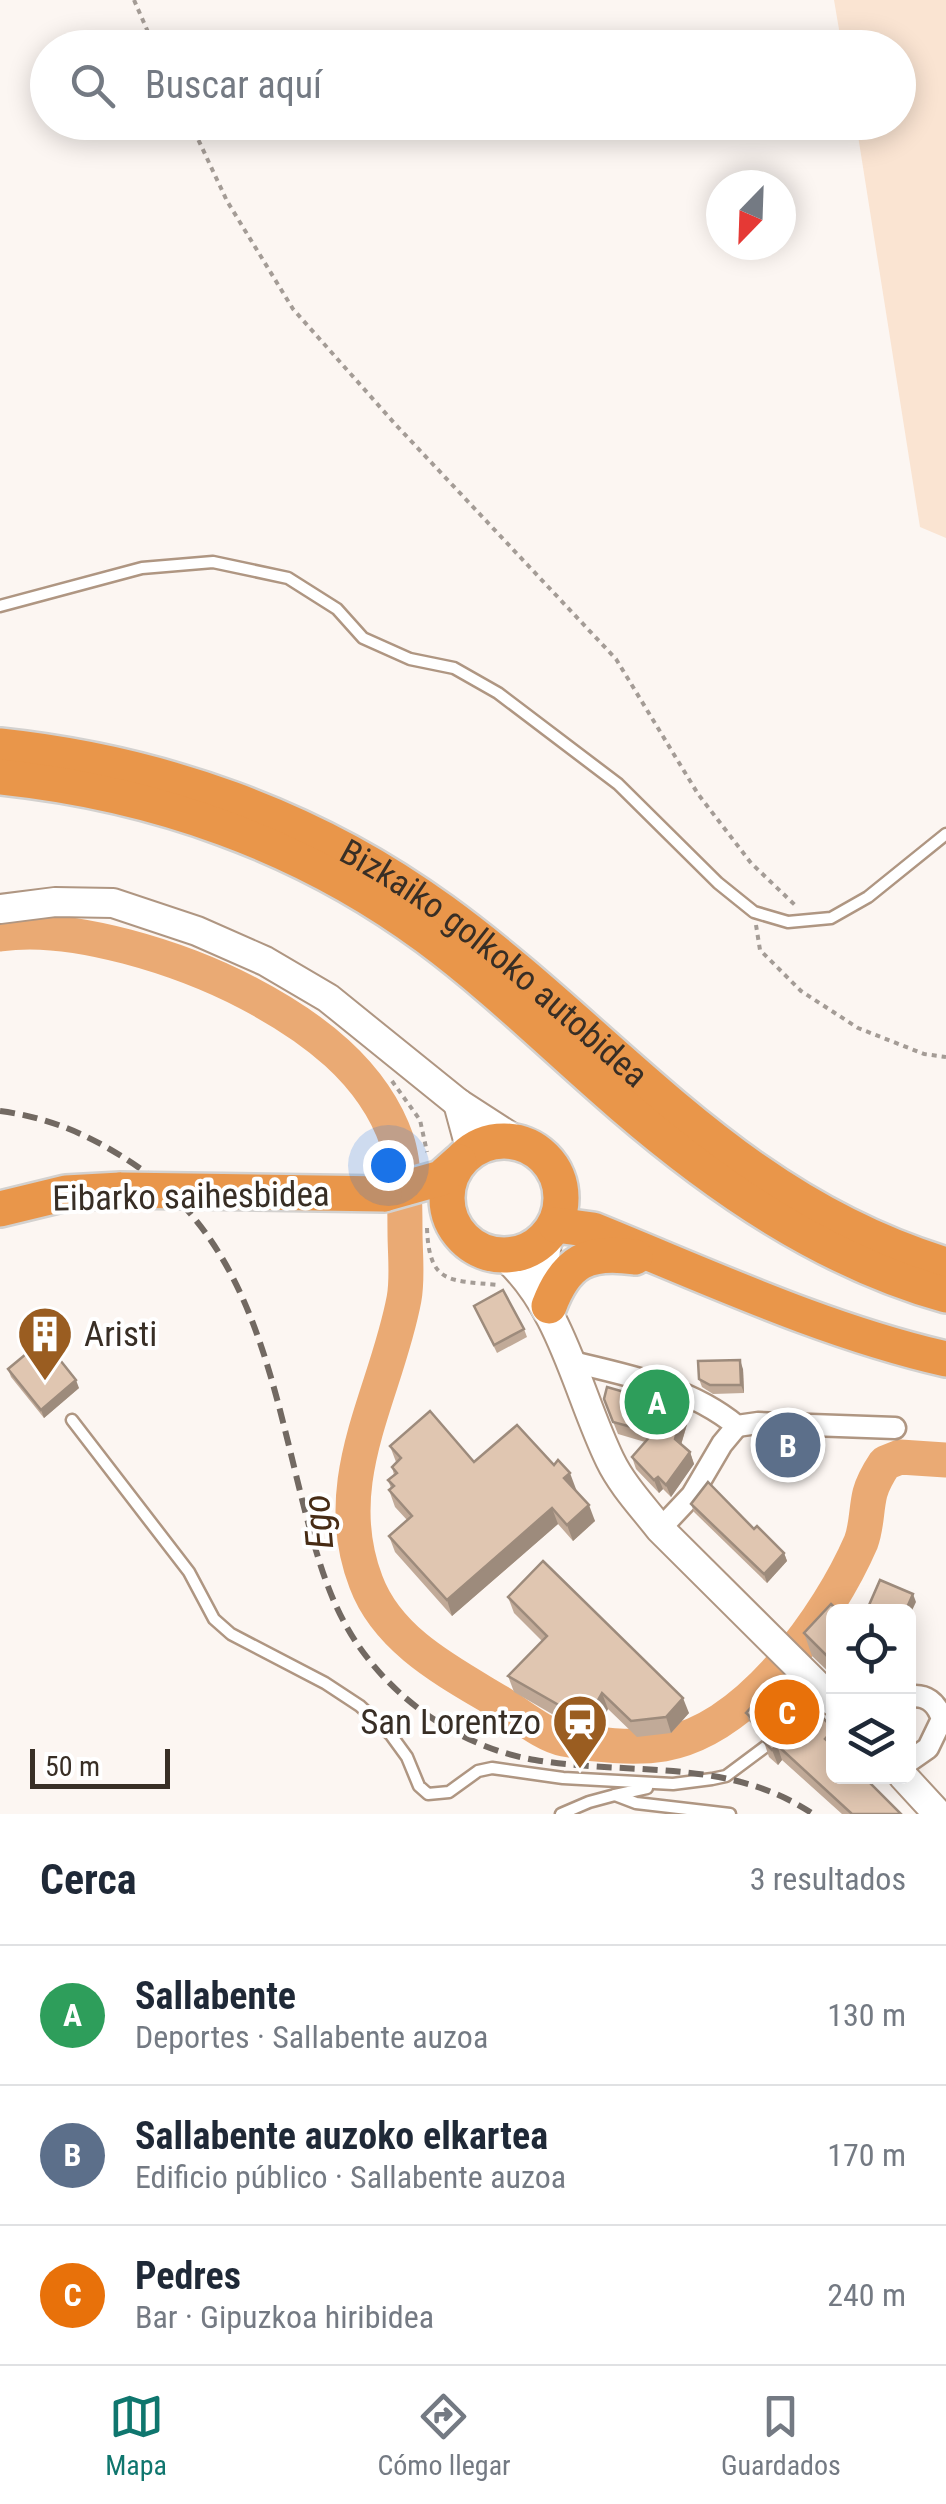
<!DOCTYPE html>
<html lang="es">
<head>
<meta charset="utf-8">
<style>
  :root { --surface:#fff; --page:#f6f6f7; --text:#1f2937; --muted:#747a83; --line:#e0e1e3; --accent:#0f766e }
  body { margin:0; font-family:"Roboto Condensed",sans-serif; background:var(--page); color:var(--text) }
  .controls { position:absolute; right:30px; bottom:30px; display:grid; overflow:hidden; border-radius:15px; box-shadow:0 5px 25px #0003 }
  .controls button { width:90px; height:90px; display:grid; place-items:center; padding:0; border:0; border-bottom:2px solid var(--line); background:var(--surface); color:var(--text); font:50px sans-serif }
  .compass { position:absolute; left:706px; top:170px; width:90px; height:90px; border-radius:50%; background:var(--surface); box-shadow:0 5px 25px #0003; rotate:203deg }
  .scale { position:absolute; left:30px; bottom:25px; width:140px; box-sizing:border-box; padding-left:10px; border:5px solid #382e25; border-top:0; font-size:28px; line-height:35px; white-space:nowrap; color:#382e25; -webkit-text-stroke:8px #fff; paint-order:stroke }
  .you { position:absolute; left:388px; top:1165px; width:35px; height:35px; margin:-25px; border:8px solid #fff; border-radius:50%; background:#1a73e8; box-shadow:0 0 0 15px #1a73e833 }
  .badge { display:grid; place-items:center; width:65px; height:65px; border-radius:50%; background:var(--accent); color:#fff; font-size:32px; font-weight:700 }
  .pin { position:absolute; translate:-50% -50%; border:5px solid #fff; box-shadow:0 2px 10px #0006 }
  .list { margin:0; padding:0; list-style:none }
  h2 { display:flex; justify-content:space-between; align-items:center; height:130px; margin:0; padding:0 40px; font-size:42px }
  h2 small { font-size:32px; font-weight:400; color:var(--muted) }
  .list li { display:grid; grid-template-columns:65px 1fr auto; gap:30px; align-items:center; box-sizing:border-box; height:140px; padding:0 40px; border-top:2px solid var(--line) }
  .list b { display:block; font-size:38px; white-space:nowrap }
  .list p { margin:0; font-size:32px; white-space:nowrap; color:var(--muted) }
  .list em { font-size:32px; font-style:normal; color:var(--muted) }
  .icon { flex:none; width:55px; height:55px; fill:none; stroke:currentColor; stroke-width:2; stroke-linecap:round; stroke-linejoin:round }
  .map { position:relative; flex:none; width:946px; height:1814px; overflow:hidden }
  .search { position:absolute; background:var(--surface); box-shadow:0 5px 25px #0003; left:30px; right:30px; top:30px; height:110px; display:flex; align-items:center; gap:25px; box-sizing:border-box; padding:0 35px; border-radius:55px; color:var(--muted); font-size:38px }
  .sheet { height:550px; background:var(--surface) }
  nav { display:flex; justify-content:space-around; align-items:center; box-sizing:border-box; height:140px; border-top:2px solid var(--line); background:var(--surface); font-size:28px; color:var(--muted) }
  nav a { display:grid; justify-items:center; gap:5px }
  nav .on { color:var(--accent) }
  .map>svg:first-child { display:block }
  .green { fill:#fae4d2 }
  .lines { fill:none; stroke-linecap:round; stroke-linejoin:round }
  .river { stroke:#eaaa74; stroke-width:35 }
  .lane-casing { stroke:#af9682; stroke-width:15 }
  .street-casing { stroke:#af9682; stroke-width:25 }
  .secondary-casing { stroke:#af9682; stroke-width:32 }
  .highway-casing { stroke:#d3d1cf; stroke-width:40 }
  .path { stroke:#a49c96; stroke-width:4; stroke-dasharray:5 5; stroke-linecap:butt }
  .lane { stroke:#fff; stroke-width:10 }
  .street { stroke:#fff; stroke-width:20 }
  .secondary { stroke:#fff; stroke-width:28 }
  .highway { stroke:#e9964a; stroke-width:35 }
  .rail { stroke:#726962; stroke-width:6; stroke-dasharray:15 8; stroke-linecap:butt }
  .highway-bridge-casing { stroke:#d3d1cf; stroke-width:40; stroke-linecap:butt }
  .highway-bridge { stroke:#e9964a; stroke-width:35 }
  .wall { fill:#c1aa98 }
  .shaded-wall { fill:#9d8b7c }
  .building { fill:#e0c6b1; stroke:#9d8b7c; stroke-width:2.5 }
  .labels { text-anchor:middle; stroke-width:8; stroke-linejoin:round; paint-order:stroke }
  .street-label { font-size:35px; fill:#382e25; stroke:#fff }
  .poi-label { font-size:35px; fill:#382e25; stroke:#fff; text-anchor:start }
  .water-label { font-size:38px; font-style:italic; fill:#472c15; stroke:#fff }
</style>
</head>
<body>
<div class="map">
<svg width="946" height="1814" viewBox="0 0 946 1814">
  <rect width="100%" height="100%" fill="#fcf6f2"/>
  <!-- green -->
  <path class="green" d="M 834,0 L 946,0 L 946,538 L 920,527 L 856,123 L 898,122 L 898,48 L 842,47 Z"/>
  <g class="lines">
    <!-- river -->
    <path class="river" d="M 0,934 C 73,923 183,959 248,993 C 311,1026 373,1071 397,1141 C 405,1165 405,1207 405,1232 C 405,1254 408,1278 404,1299 C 386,1395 327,1481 366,1582 C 388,1641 449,1672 499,1702 C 519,1714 543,1735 564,1739 C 594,1745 634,1749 664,1744 C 749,1729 829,1616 861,1542 C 867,1526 866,1509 870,1493 C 873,1482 879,1472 885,1463 L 900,1457 L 946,1460"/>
    <!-- lane casing -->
    <g class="lane-casing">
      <g id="lane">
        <path d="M 0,606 L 142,568 L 213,562 L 288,578 L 337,609 L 363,638 L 410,659 L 454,668 L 498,693 L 618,784 L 718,883 L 754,912 L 788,922 L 831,918 L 868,897 L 946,834"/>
        <path d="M 72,1420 L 189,1572 L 214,1619 L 231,1634 L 325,1683 L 360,1706 L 391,1735 L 407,1757 L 419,1786 L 428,1794 L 449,1792 L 478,1771 L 492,1768 L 563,1778 L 673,1784 L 712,1779 L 726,1776 L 773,1741"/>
        <path d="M 647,1788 L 615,1795 L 636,1803 L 730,1814"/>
        <path d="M 561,1814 L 589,1802 L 615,1795"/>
      </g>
    </g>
    <!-- street casing -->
    <g class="street-casing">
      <g id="street">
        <path d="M 568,1361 C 627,1375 690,1387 737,1426 L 758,1423 L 895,1428"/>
        <path d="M 660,1529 L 692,1495 L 722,1444 L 737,1426"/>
        <path d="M 908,1697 C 926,1693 937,1703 942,1719 L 928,1748 L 908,1762"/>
      </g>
    </g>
    <!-- secondary casing -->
    <g class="secondary-casing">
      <g id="secondary">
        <path d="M 0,909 L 55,902 L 113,903 L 197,931 L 265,961 L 328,998 L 458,1103 L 520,1143"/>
        <path d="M 458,1103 L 471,1151"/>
        <path d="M 548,1235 L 544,1264 L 549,1308"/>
        <path d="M 503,1255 C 562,1306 577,1392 610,1460 C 622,1485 643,1507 660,1529 L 834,1702"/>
        <path d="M 903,1776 L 938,1814"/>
      </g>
    </g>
    <!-- highway casing -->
    <g class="highway-casing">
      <g id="highway">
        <path id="s1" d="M 0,746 C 159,763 312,816 442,911 C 614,1036 731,1200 946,1265"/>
        <path d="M 0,777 C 154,793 301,844 427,937 C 496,988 557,1049 622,1105 C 717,1187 824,1261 946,1295"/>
        <circle cx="504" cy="1198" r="57"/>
        <path d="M 384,1194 L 441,1178 L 459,1162"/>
        <path d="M 0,1209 L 66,1193 L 121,1190"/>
        <path d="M 556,1225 L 593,1230 C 709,1277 824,1331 946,1359"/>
        <path d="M 549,1306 C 566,1261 588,1250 635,1257"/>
      </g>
    </g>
    <!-- path -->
    <g class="path">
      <path d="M 134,0 L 155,48"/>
      <path d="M 190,122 L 227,201 L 293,309 L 396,425 L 616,659 L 698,794 L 751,863 L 796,906"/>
      <path d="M 756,925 L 760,950 L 801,991 L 858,1028 L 924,1054 L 946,1057"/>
      <path d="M 392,1081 L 420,1120 L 427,1152"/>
      <path d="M 427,1228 C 429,1285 450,1280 498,1285"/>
    </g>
    <!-- lane -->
    <use href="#lane" class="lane"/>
    <!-- street -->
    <use href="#street" class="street"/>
    <!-- secondary -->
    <use href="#secondary" class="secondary"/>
    <!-- highway -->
    <use href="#highway" class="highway"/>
    <!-- rail -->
    <path class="rail" d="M 0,1111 C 53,1118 94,1137 138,1167 C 252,1244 273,1387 305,1511 C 319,1563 332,1612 366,1656 C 406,1709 469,1749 535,1760 C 631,1776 728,1757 813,1814"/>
    <!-- highway-bridge casing -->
    <g class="highway-bridge-casing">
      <path id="highway-bridge" d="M 121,1190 L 384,1194"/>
    </g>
    <!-- highway-bridge -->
    <use href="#highway-bridge" class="highway-bridge"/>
  </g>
  <!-- wall -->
  <g class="wall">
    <path d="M 474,1306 L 524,1329 L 527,1337 L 497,1353 Z"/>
    <path d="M 8,1369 L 48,1369 L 79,1388 L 44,1418 L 11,1377 Z"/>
    <path d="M 743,1369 L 744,1393 L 713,1394 L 702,1387 L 699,1379 Z"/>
    <path d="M 604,1399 L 688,1421 L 681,1445 L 690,1452 L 694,1464 L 671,1497 L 663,1489 L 659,1493 L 636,1469 L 632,1457 L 645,1442 L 618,1434 Z"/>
    <path d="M 810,1430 L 815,1452 L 803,1455 L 803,1459 L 766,1466 L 763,1458 Z"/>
    <path d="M 390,1446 L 474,1462 L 576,1489 L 595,1521 L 573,1541 L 558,1524 L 452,1616 L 395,1552 L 389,1536 L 407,1520 L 395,1507 L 389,1490 L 391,1488 L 388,1480 L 394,1475 L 392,1467 L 396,1462 Z"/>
    <path d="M 691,1504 L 754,1529 L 784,1553 L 787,1561 L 767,1583 L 694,1512 Z"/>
    <path d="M 508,1597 L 689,1713 L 671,1733 L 637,1737 L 608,1709 L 595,1732 L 583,1732 L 514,1692 L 508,1676 L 542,1641 L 514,1613 Z"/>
    <path d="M 834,1612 L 834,1677 L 812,1656 L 804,1633 Z"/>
    <path d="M 806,1701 L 834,1776 L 901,1814 L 842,1814 L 782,1760 L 778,1765 L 769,1757 L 764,1742 Z"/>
    <path d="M 794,1709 L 766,1737 L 749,1721 L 746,1713 Z"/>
  </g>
  <!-- shaded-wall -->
  <g class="shaded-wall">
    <path d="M 740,1360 L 743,1369 L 744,1393 L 741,1385 Z"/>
    <path d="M 76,1380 L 79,1388 L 44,1418 L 41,1410 Z"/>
    <path d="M 683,1409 L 688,1421 L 679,1451 L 675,1439 Z"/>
    <path d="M 690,1452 L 694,1464 L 671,1497 L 666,1485 Z"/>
    <path d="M 570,1473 L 576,1489 L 570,1494 L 564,1478 Z"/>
    <path d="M 658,1477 L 663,1489 L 659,1493 L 654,1480 Z"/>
    <path d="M 589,1505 L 595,1521 L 573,1541 L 567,1525 Z"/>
    <path d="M 552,1508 L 558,1524 L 452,1616 L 447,1600 Z"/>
    <path d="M 784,1553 L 787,1561 L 767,1583 L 764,1574 Z"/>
    <path d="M 913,1594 L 916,1602 L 908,1619 L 908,1612 L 905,1612 Z"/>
    <path d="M 602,1693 L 608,1709 L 595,1732 L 589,1716 Z"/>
    <path d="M 683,1698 L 689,1713 L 671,1733 L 666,1717 Z"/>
    <path d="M 791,1700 L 794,1709 L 766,1737 L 763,1728 Z"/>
    <path d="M 834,1730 L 834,1750 L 825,1739 Z"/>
    <path d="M 777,1745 L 782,1760 L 778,1765 L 772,1750 Z"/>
  </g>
  <!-- building -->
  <g class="building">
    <path d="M 503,1290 L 524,1329 L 494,1345 L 474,1306 Z"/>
    <path d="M 32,1349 L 48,1369 L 60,1360 L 76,1380 L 41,1410 L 8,1369 Z"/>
    <path d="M 740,1360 L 741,1385 L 710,1385 L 699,1379 L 698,1361 Z"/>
    <path d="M 607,1387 L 683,1409 L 675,1439 L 690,1452 L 666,1485 L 658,1477 L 654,1480 L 632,1457 L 653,1433 L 613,1422 L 604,1399 Z"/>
    <path d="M 430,1411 L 474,1462 L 517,1425 L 554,1465 L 558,1460 L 570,1473 L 564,1478 L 589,1505 L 567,1525 L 552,1508 L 447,1600 L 389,1536 L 412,1516 L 389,1490 L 394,1486 L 388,1480 L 397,1473 L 392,1467 L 401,1458 L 390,1446 Z"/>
    <path d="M 757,1429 L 810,1430 L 812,1444 L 800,1446 L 800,1450 L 763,1458 Z"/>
    <path d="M 708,1482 L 754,1529 L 757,1526 L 784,1553 L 764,1574 L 691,1504 Z"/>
    <path d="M 543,1561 L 683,1698 L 666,1717 L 631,1721 L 602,1693 L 589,1716 L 578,1716 L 508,1676 L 547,1636 L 508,1597 Z"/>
    <path d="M 880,1580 L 913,1594 L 905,1612 L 866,1612 Z"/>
    <path d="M 831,1604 L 839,1612 L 834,1612 L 833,1662 L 804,1633 Z"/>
    <path d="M 773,1684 L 791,1700 L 763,1728 L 746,1713 Z"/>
    <path d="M 806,1701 L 834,1729 L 825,1739 L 834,1747 L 834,1776 L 863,1776 L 901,1814 L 852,1814 L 777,1745 L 772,1750 L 764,1742 Z"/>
  </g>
  <!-- icons -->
  <defs>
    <g id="building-pin" transform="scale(2.875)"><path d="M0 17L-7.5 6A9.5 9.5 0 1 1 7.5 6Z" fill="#9a5d21" stroke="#fff"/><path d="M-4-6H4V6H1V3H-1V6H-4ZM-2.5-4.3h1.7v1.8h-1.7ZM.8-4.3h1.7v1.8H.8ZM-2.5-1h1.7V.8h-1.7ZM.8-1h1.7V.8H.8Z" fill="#fff"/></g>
    <g id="station-pin" transform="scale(2.875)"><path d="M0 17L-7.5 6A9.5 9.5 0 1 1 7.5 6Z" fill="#9a5d21" stroke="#fff"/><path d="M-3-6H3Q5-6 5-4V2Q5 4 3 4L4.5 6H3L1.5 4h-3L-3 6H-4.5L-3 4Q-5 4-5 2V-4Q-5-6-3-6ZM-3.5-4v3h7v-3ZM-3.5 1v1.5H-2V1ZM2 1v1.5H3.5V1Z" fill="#fff"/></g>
  </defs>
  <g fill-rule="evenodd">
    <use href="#building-pin" x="45" y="1334"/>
    <use href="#station-pin" x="580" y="1722"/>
  </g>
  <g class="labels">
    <!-- street labels -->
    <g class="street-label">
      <text dy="12" stroke="none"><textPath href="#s1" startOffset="550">Bizkaiko golkoko autobidea</textPath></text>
      <text transform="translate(191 1196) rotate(-1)" y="12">Eibarko saihesbidea</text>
    </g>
    <!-- poi labels -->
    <g class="poi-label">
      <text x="84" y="1346">Aristi</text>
      <text x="541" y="1734" text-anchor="end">San Lorentzo</text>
    </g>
    <!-- water labels -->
    <g class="water-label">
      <text transform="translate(318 1522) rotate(-95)" y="13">Ego</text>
    </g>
  </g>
</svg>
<div class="controls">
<button><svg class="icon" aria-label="locate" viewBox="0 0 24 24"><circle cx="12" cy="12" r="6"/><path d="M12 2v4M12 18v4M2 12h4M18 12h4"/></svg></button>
<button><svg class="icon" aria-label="layers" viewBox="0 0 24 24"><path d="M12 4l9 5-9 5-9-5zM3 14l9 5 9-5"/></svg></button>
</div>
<svg class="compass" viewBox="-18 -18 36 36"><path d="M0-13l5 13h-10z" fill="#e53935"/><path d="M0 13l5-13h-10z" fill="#747a83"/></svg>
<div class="scale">50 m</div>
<div class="you"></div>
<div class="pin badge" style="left:657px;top:1402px;background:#2e9e5b">A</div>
<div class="pin badge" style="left:788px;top:1445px;background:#5c6f8a">B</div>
<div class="pin badge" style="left:787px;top:1712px;background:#e8710a">C</div>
<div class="search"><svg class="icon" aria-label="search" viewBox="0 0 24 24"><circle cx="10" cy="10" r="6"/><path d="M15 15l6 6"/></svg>Buscar aquí</div>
</div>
<section class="sheet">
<h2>Cerca<small>3 resultados</small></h2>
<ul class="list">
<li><span class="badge" style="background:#2e9e5b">A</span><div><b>Sallabente</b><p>Deportes · Sallabente auzoa</p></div><em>130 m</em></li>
<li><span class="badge" style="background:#5c6f8a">B</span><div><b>Sallabente auzoko elkartea</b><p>Edificio público · Sallabente auzoa</p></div><em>170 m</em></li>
<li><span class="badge" style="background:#e8710a">C</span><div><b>Pedres</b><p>Bar · Gipuzkoa hiribidea</p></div><em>240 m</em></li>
</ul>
</section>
<nav>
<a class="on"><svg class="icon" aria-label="map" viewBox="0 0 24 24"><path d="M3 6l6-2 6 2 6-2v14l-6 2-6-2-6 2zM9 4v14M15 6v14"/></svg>Mapa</a>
<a><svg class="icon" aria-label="directions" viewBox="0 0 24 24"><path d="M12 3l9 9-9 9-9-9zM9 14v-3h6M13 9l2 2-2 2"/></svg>Cómo llegar</a>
<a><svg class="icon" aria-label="saved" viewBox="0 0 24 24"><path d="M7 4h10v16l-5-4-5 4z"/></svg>Guardados</a>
</nav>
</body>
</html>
